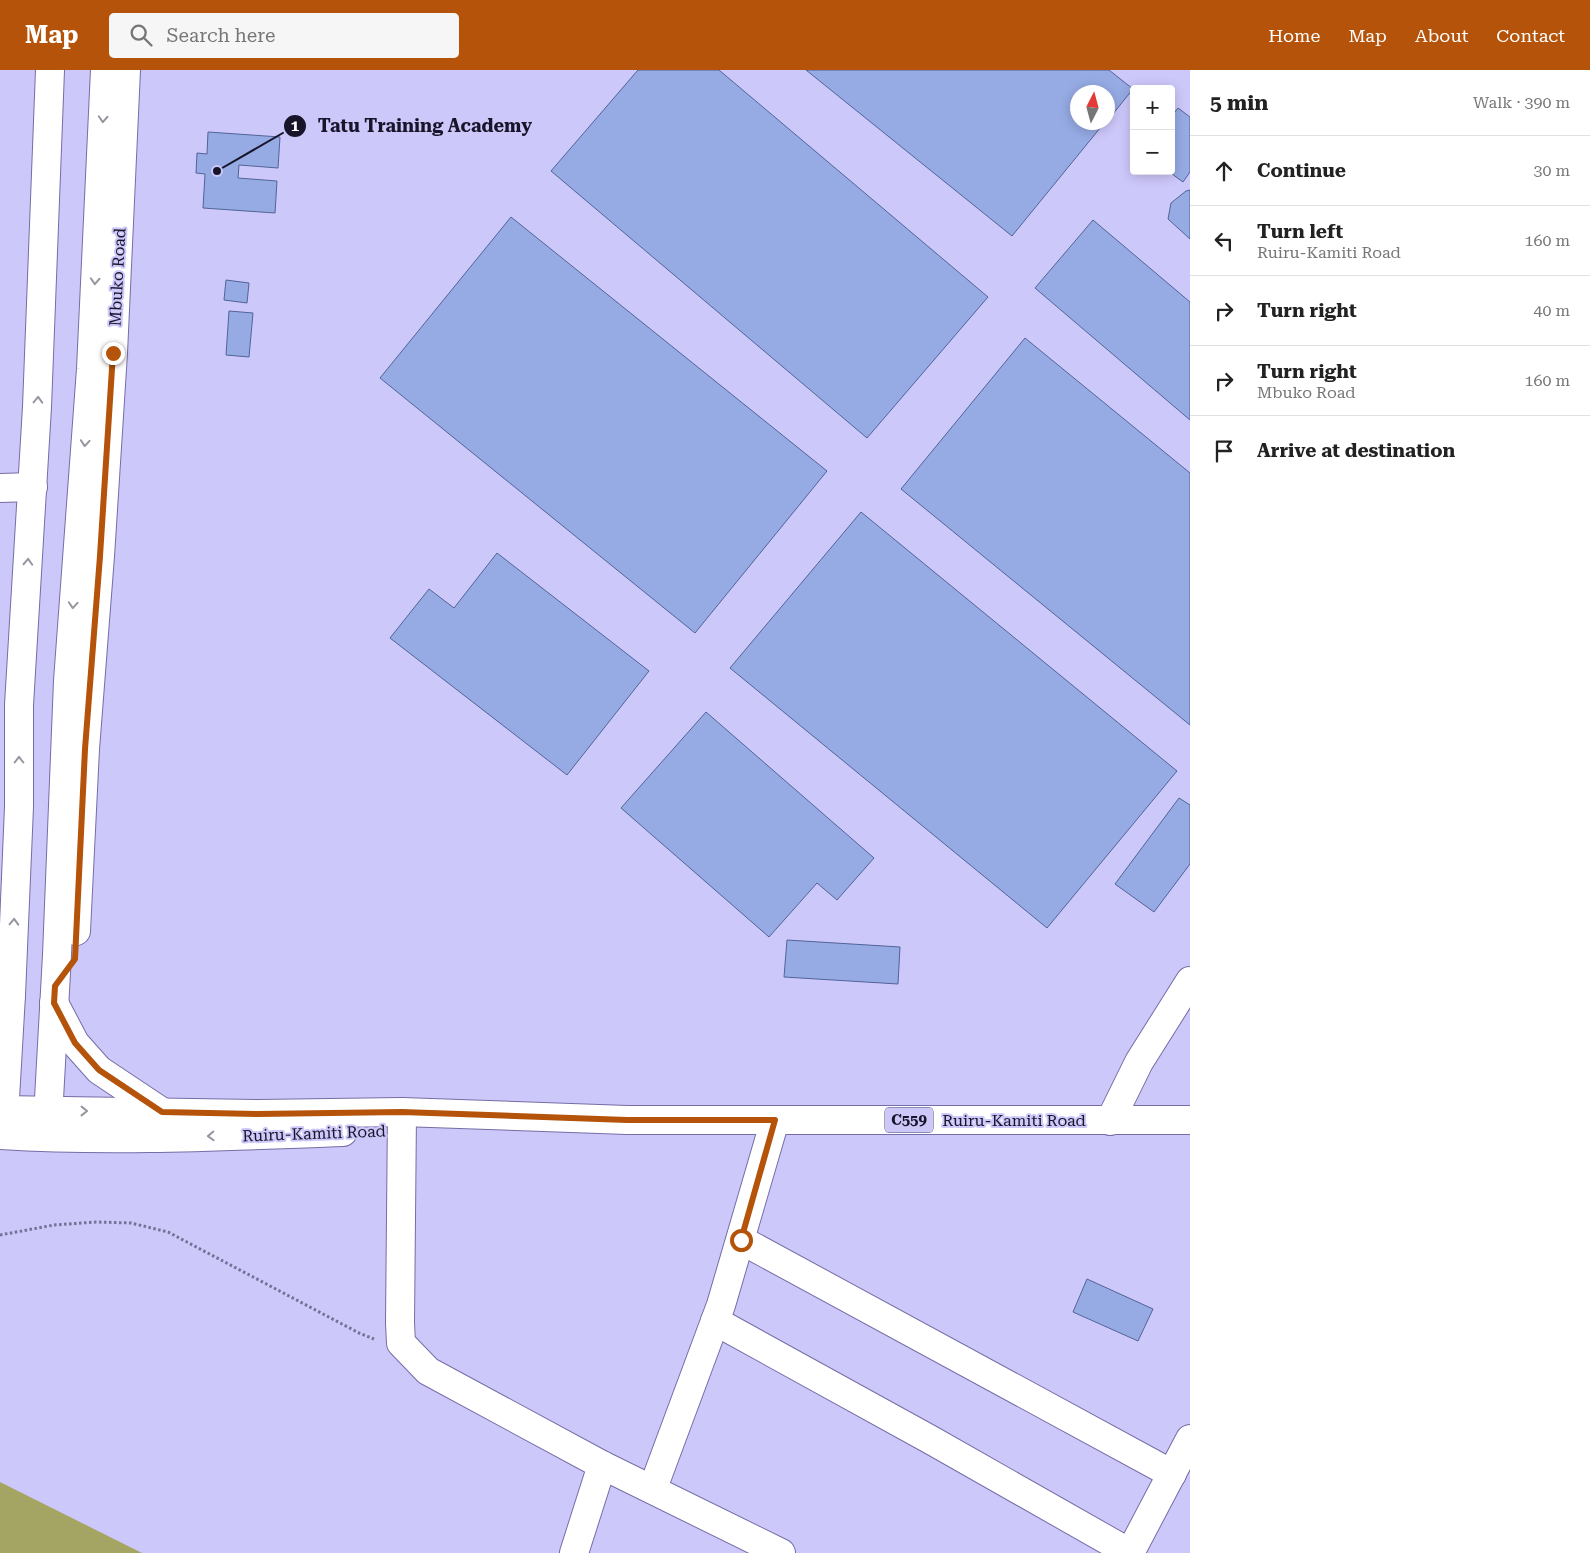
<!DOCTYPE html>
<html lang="en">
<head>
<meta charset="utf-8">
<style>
  :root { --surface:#fff; --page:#f6f6f6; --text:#222; --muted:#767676; --line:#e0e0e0; --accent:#b45309 }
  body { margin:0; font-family:"Roboto Serif",serif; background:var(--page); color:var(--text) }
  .controls { position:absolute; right:15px; top:15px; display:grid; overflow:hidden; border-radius:5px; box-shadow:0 2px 12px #0003 }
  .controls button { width:45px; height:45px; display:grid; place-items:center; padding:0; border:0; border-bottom:1px solid var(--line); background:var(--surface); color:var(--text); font:25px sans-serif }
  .compass { position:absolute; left:1070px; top:15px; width:45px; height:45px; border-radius:50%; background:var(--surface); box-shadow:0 2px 12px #0003; rotate:6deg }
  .stop { position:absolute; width:15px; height:15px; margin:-11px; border:4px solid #b45309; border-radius:50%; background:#fff }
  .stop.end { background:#b45309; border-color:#fff; box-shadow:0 1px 5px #0008 }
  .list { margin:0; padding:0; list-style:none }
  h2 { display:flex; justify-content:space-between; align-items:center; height:65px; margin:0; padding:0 20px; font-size:21px }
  h2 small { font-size:16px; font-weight:400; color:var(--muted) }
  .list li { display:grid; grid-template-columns:32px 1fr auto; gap:15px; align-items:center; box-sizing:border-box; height:70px; padding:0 20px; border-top:1px solid var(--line) }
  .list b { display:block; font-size:19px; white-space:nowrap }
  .list p { margin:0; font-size:16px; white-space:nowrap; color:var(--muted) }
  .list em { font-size:16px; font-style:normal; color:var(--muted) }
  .icon { flex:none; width:28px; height:28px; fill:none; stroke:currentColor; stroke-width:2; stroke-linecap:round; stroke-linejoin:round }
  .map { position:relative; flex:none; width:1190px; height:1483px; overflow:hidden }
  header { display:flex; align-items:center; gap:30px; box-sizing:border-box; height:70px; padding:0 25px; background:var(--accent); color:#fff }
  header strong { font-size:24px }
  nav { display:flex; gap:28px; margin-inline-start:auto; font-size:18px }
  .search { width:350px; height:45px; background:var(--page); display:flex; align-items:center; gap:12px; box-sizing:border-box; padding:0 18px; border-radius:5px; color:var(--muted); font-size:19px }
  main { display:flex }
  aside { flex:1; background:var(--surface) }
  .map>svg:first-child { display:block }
  .forest { fill:#a4a562 }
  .building { fill:#96abe4; stroke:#526398 }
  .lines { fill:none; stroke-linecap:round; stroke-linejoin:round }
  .minor-casing { stroke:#756da6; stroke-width:30 }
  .major-casing { stroke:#756da6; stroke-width:30 }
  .path { stroke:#757195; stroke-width:3; stroke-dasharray:2.5 2.5; stroke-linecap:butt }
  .minor { stroke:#fff; stroke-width:28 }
  .major { stroke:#fff; stroke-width:28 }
  .oneway { stroke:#9796a0 }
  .route { stroke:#b45309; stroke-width:6 }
  .labels { text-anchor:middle; stroke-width:4; stroke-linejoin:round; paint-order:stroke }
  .shield { fill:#cdc8fa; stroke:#4e4b69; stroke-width:1 }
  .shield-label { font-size:15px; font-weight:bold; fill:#18152b }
  .street-label { font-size:16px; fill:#18152b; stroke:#cdc8fa }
  .leader { fill:none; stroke:#18152b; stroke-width:2 }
  .callout-dot { fill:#18152b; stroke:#cdc8fa; stroke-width:2 }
  .mark-label { font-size:15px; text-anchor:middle; font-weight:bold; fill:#fff }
  .callout-label { font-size:18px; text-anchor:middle; font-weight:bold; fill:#18152b; stroke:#cdc8fa; stroke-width:4; stroke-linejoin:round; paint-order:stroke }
</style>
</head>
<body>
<header>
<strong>Map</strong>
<div class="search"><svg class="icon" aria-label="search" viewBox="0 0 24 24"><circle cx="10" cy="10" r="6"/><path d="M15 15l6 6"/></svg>Search here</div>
<nav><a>Home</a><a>Map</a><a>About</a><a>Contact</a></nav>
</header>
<main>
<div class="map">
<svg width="1190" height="1483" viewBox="0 0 1190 1483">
  <rect width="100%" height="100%" fill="#cdc8fa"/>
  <!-- forest -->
  <path class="forest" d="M 0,1412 L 142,1483 L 0,1483 Z"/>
  <!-- building -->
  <g class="building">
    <path d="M 638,0 L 719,0 L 988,227 L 867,368 L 551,101 Z"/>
    <path d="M 806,0 L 1109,0 L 1133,19 L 1108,50 L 1108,22 L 1078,22 L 1078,52 L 1105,52 L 1012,166 Z"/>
    <path d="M 1178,38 L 1190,47 L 1190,102 L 1183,112 L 1168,101 L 1171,101 L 1171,47 Z"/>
    <path d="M 208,62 L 280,67 L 278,98 L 239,95 L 238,108 L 277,111 L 275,143 L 203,138 L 205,104 L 196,103 L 197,83 L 207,84 Z"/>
    <path d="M 1190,120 L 1190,169 L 1168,149 L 1171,133 L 1186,121 Z"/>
    <path d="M 511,147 L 827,401 L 695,563 L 380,308 Z"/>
    <path d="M 1093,150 L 1190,232 L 1190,350 L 1035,218 Z"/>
    <path d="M 226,210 L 249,213 L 247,233 L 224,230 Z"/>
    <path d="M 229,241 L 253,243 L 249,287 L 226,285 Z"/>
    <path d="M 1025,268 L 1190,403 L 1190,655 L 901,419 Z"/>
    <path d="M 861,442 L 1177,701 L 1047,858 L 730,598 Z"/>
    <path d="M 497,483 L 649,601 L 567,705 L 390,568 L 429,519 L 454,538 Z"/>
    <path d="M 706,642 L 874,788 L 837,830 L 817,813 L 769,867 L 621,738 Z"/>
    <path d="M 1179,728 L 1190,735 L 1190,794 L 1154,842 L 1115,814 Z"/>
    <path d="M 787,870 L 900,877 L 898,914 L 784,907 Z"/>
    <path d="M 1087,1209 L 1153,1239 L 1138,1271 L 1073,1242 Z"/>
  </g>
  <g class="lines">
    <!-- minor casing -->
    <g class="minor-casing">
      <g id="minor">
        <path d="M 0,418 L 33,417"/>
        <path d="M 76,861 L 85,679 L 100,486 L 113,283 L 126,0"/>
        <path d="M 402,1042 L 400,1253 L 401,1273 L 428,1301 L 602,1395 L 781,1483"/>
        <path d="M 1110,1051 L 1139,992 L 1190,911"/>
        <path d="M 3,1063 L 11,925 L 19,737 L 19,635 L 37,337 L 50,0"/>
        <path d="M 47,1065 L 57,885 L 68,611 L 91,299 L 105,0"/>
        <path d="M 741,1170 L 1172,1404"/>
        <path d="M 715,1251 L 931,1370 L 1130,1483"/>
        <path d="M 653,1418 L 721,1235 L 775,1050"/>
        <path d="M 574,1483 L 602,1395"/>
        <path d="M 1130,1483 L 1190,1369"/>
      </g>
    </g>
    <!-- major casing -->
    <g class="major-casing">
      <g id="major">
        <path d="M 54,933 L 75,973 L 99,1000 L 162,1042"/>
        <path d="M 0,941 L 11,925"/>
        <path d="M 0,1040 L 258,1044 L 402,1042 L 627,1050 L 1190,1050"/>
        <path d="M 0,1065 C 114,1072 229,1066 343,1062"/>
      </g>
    </g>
    <!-- path -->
    <path class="path" d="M 0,1165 L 54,1155 L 96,1152 L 131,1153 L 168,1162 L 359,1263 L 374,1269"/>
    <!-- minor -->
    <use href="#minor" class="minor"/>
    <!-- major -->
    <use href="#major" class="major"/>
  </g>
  <!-- one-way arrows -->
  <defs><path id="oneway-chevron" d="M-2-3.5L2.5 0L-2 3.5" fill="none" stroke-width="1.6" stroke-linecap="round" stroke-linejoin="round" transform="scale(1.25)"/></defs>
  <g class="oneway">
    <use href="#oneway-chevron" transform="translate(103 49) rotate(93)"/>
    <use href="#oneway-chevron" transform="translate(95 211) rotate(93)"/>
    <use href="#oneway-chevron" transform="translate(38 330) rotate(-88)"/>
    <use href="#oneway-chevron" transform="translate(85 373) rotate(94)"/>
    <use href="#oneway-chevron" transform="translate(28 492) rotate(-87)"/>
    <use href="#oneway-chevron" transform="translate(73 535) rotate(94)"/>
    <use href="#oneway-chevron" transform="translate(19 690) rotate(-90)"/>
    <use href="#oneway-chevron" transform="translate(14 852) rotate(-88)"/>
    <use href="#oneway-chevron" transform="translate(84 1041)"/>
    <use href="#oneway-chevron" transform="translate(211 1066) rotate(178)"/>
  </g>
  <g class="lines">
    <!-- route -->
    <path class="route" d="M 113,283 L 100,486 L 85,679 L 75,889 L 55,916 L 54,933 L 75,973 L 99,1000 L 162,1042 L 258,1044 L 402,1042 L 627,1050 L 775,1050 L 741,1170"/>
  </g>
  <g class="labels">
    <!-- shield labels -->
    <rect class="shield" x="885" y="1037.5" width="48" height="25" rx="4"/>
    <g class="shield-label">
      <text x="909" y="1055">C559</text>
    </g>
    <!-- street labels -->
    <g class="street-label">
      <text transform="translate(117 207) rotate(-87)" y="6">Mbuko Road</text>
      <text x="1014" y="1056">Ruiru-Kamiti Road</text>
      <text transform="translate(314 1063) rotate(-2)" y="6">Ruiru-Kamiti Road</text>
    </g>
  </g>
  <!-- callouts -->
  <path class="leader" d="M217 101L295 56"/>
  <g class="callout-dot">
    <circle cx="217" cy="101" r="5"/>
    <circle cx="295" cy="56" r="12"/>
  </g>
  <g class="mark-label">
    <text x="295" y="61">1</text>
  </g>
  <g class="callout-label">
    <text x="425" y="62">Tatu Training Academy</text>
  </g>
</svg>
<div class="controls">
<button>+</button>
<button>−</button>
</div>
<svg class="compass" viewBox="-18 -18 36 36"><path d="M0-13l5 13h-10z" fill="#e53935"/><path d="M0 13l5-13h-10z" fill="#767676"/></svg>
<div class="stop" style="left:741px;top:1170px"></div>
<div class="stop end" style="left:113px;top:283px"></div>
</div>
<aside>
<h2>5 min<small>Walk · 390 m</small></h2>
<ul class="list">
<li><svg class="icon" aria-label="ahead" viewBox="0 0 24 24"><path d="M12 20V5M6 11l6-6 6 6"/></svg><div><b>Continue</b></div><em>30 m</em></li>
<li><svg class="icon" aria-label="left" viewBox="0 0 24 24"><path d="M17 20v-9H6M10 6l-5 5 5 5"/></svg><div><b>Turn left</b><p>Ruiru-Kamiti Road</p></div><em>160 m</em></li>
<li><svg class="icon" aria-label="right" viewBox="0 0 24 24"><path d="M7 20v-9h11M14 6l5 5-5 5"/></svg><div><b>Turn right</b></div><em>40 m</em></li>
<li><svg class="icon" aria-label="right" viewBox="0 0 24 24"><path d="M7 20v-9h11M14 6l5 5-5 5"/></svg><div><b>Turn right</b><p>Mbuko Road</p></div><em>160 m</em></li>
<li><svg class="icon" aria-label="arrive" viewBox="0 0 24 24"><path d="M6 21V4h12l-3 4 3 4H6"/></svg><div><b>Arrive at destination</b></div></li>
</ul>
</aside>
</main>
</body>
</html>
